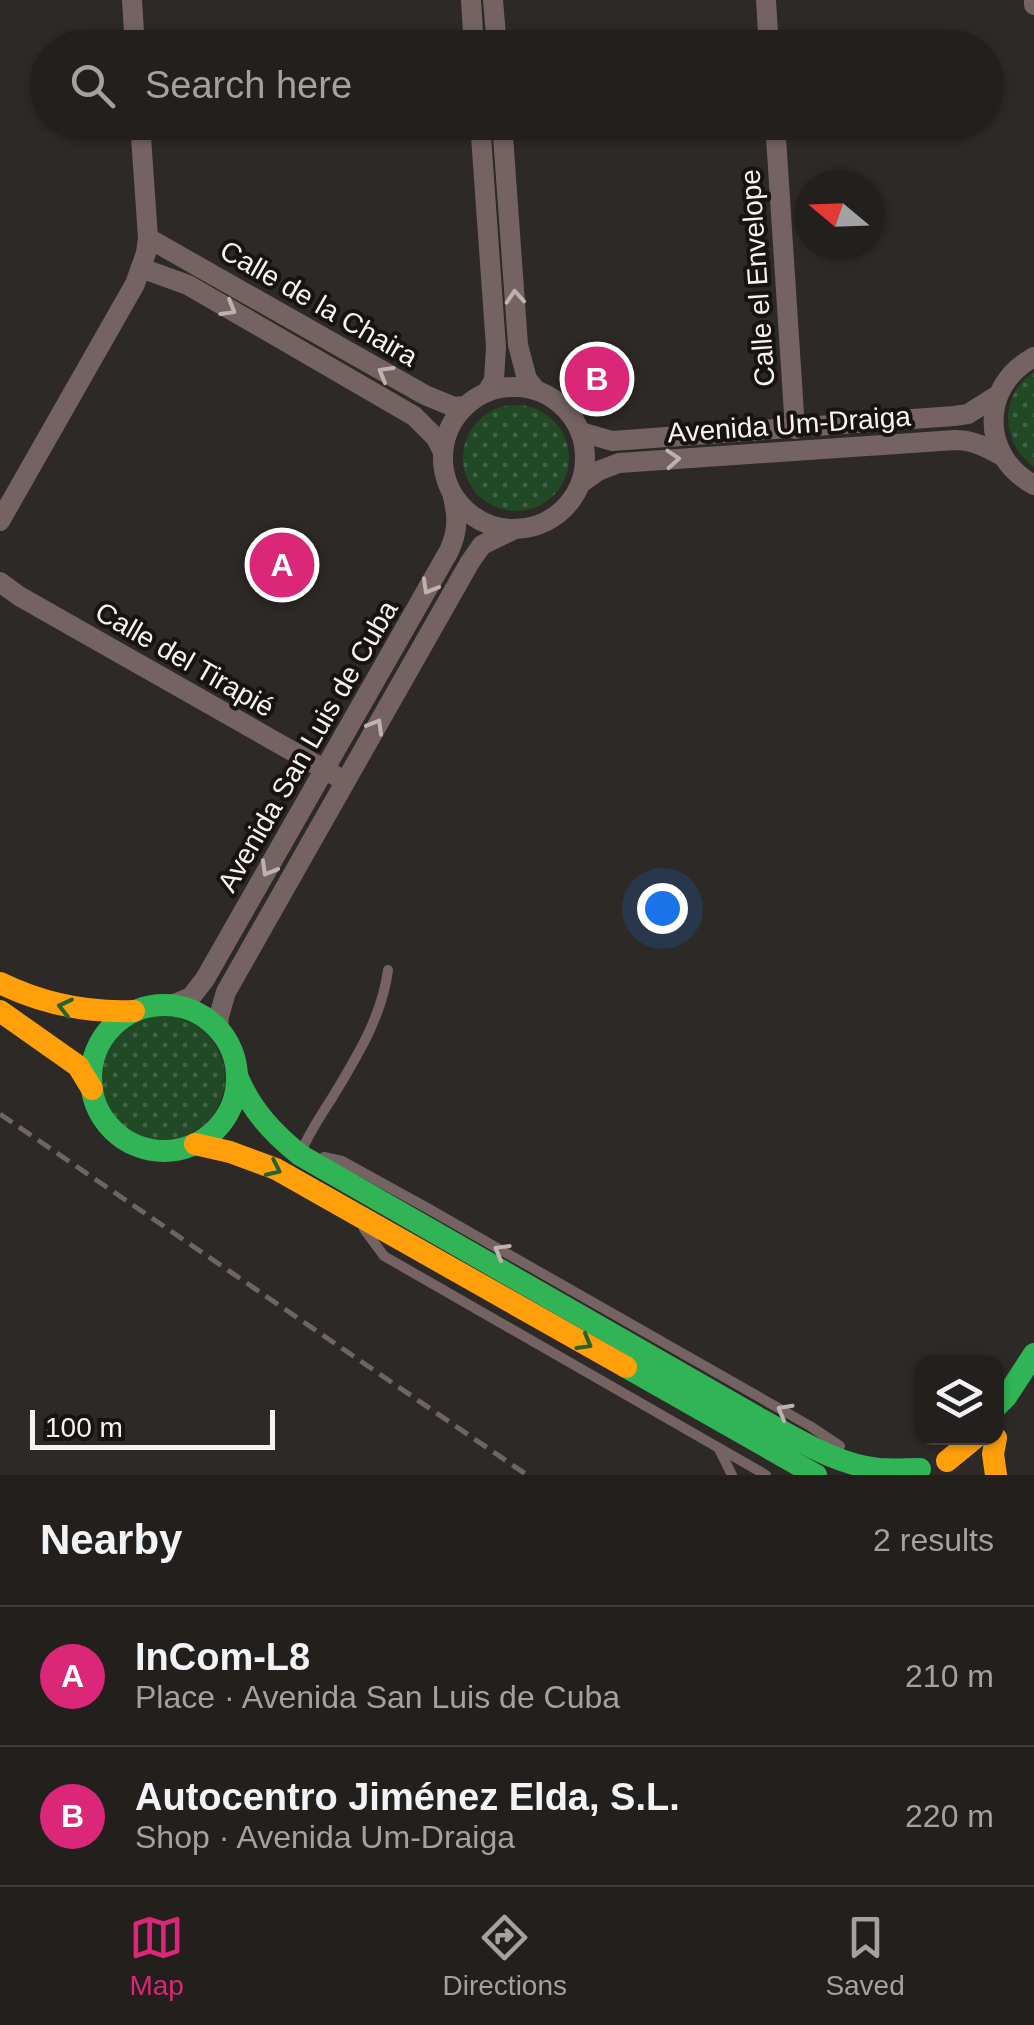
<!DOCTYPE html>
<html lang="en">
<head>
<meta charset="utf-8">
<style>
  :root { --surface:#221f1c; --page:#2e2c29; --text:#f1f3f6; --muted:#a2a2a3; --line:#3f3d3b; --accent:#db2777 }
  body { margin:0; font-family:Helvetica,sans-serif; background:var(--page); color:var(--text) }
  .controls { position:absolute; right:30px; bottom:30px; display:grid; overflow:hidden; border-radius:20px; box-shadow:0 2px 8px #0004 }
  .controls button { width:90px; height:90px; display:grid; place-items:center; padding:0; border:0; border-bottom:2px solid var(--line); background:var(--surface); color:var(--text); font:50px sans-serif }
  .compass { position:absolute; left:794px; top:170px; width:90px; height:90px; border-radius:50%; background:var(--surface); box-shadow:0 2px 8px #0004; rotate:289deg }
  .scale { position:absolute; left:30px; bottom:25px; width:245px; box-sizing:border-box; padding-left:10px; border:5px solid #f8f3ef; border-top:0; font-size:28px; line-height:35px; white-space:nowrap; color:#f8f3ef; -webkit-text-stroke:8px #161310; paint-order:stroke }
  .you { position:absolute; left:662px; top:908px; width:35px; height:35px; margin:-25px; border:8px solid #fff; border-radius:50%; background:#1a73e8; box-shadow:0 0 0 15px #1a73e833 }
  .badge { display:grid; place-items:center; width:65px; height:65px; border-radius:50%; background:var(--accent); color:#fff; font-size:32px; font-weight:700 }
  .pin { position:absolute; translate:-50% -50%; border:5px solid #fff; box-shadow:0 2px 10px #0006 }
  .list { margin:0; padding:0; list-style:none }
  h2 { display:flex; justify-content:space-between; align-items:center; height:130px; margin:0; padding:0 40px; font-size:42px }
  h2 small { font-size:32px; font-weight:400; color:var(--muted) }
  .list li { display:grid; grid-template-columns:65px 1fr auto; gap:30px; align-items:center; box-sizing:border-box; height:140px; padding:0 40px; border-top:2px solid var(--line) }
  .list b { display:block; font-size:38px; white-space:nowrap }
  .list p { margin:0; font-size:32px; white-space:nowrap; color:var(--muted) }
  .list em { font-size:32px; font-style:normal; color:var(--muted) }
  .icon { flex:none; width:55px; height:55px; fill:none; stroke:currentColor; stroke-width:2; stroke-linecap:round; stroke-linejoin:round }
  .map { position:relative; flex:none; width:1034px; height:1475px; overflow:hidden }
  .search { position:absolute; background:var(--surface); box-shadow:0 2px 8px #0004; left:30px; right:30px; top:30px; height:110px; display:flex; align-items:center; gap:25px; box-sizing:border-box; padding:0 35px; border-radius:55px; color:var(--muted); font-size:38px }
  .sheet { height:410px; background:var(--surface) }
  nav { display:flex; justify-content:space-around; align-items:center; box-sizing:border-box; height:140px; border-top:2px solid var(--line); background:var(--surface); font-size:28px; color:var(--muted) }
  nav a { display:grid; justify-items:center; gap:5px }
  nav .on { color:var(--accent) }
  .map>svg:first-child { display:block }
  .grass { fill:url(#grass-dots) }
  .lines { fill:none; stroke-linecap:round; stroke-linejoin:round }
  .lane { stroke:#746362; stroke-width:10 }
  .street { stroke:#746362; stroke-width:20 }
  .fast { stroke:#30b455; stroke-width:22 }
  .slow { stroke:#ff9f0a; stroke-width:22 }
  .rail { stroke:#6e6462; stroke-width:5; stroke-dasharray:15 8; stroke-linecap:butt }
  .oneway { stroke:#bdb2b0 }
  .oneway2 { stroke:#236432 }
  .labels { text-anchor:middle; stroke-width:8; stroke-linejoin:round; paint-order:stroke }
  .street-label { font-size:28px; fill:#f8f3ef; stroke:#161310 }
</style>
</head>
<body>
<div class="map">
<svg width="1034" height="1475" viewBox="0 0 1034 1475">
  <defs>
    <pattern id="grass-dots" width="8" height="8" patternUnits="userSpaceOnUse" patternTransform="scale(2.5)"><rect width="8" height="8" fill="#224926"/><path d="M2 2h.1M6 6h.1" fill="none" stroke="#436446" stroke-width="1.8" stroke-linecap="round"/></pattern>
  </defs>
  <rect width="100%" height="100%" fill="#2d2926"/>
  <!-- grass -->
  <g class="grass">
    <path d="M 1034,372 L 1034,467 C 1001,443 998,395 1034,372 Z"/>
    <circle cx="516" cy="458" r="53"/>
    <circle cx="163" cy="1078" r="62"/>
  </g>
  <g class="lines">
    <!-- lane -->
    <g class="lane">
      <path d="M 301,1152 C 309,1133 321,1115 332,1098 C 356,1058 382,1017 388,970"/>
      <path d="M 324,1157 L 342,1161 L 429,1209 L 810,1426 L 840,1446"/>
      <path d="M 364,1229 L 384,1256 L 766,1475"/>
      <path d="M 719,1449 L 732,1475"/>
    </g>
    <!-- street -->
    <g class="street">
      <path d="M 132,0 L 135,48"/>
      <path d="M 471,0 L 474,48"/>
      <path d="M 493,0 L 497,48"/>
      <path d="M 766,0 L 769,48"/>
      <path d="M 1034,0 L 1034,5"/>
      <path d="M 480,122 L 496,347 L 494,380 L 487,392"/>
      <path d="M 502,122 L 518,345 L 527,379 L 536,390"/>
      <path d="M 775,122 L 795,429"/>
      <path d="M 148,238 L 425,395 L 454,407 L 465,406"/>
      <path d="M 141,268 L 188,285 L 414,416 L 436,438 L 443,452"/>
      <path d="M 1034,357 C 980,386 980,456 1034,485"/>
      <circle cx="514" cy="458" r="71"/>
      <path d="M 581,432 L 612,441 L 954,416 L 968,414 L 998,395"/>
      <path d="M 581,483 L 598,471 L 619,463 L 955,440 C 973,440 986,447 1002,456"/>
      <path d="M 0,521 L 135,284 L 146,253 L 148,238 L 140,122"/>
      <path d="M 0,582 L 19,596 L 336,776"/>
      <path d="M 172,1005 L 191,997 L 205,979 L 449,551 C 458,531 458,518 453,497"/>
      <path d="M 218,1028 L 219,1016 L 226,992 L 470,562 L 482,545 L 513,530"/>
    </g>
    <!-- fast -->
    <g class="fast">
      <circle cx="164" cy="1078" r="73"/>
      <path d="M 238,1078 C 252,1111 273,1133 300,1155 L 760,1419 C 797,1439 837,1465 879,1469 C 893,1470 907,1469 920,1469"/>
      <path d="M 626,1367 L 816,1475"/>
      <path d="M 996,1407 L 1006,1397 L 1034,1354"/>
    </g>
    <!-- slow -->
    <g class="slow">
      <path d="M 0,983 C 43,1004 86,1013 134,1011"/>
      <path d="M 0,1011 L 78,1066 L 92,1089"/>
      <path d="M 195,1144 L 230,1152 L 276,1169 L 626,1367"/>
      <path d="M 996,1438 L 993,1454 L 996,1475"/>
      <path d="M 947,1461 L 975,1438"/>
    </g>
    <!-- rail -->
    <path class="rail" d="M 0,1114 L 527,1475"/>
  </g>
  <!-- one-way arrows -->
  <defs><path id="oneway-chevron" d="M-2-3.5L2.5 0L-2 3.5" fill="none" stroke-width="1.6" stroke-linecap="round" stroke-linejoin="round" transform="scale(2.5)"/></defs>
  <g class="oneway">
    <use href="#oneway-chevron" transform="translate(515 297) rotate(-94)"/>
    <use href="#oneway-chevron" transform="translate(229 309) rotate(30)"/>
    <use href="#oneway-chevron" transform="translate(385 373) rotate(-150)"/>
    <use href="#oneway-chevron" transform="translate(673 459) rotate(-4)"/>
    <use href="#oneway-chevron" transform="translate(429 587) rotate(120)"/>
    <use href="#oneway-chevron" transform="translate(376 726) rotate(-60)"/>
    <use href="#oneway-chevron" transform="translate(268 869) rotate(120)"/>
    <use href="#oneway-chevron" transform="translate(501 1251) rotate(-150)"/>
    <use href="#oneway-chevron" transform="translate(784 1411) rotate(-151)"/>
  </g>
  <g class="oneway2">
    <use href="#oneway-chevron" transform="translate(65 1007) rotate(-167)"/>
    <use href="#oneway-chevron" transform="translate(274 1169) rotate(25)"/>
    <use href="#oneway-chevron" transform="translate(585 1343) rotate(30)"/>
  </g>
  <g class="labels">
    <!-- street labels -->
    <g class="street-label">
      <text transform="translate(757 278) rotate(-94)" y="10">Calle el Envelope</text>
      <text transform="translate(319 303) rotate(30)" y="10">Calle de la Chaira</text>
      <text transform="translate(789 424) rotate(-4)" y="10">Avenida Um-Draiga</text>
      <text transform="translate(185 659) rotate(30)" y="10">Calle del Tirapié</text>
      <text transform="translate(307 746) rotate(-60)" y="10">Avenida San Luis de Cuba</text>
    </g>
  </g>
</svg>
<div class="controls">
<button><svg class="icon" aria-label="layers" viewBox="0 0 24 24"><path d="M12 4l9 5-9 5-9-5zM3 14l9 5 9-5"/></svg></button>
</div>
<svg class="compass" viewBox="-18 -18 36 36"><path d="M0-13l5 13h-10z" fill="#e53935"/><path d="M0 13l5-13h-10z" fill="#a2a2a3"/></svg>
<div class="scale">100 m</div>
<div class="you"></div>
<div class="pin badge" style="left:282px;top:565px">A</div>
<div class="pin badge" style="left:597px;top:379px">B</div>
<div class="search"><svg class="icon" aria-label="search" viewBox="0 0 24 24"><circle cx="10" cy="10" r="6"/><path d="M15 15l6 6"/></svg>Search here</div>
</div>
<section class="sheet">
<h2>Nearby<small>2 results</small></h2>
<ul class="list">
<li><span class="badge">A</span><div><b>InCom-L8</b><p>Place · Avenida San Luis de Cuba</p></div><em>210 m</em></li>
<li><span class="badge">B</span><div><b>Autocentro Jiménez Elda, S.L.</b><p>Shop · Avenida Um-Draiga</p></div><em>220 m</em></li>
</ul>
</section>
<nav>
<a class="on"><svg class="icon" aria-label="map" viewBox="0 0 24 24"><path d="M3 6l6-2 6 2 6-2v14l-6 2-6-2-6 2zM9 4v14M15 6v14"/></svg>Map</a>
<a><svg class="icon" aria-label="directions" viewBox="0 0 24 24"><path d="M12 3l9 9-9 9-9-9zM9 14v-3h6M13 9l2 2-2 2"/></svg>Directions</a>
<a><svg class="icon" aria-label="saved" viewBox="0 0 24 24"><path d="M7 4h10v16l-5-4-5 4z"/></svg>Saved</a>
</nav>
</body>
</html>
